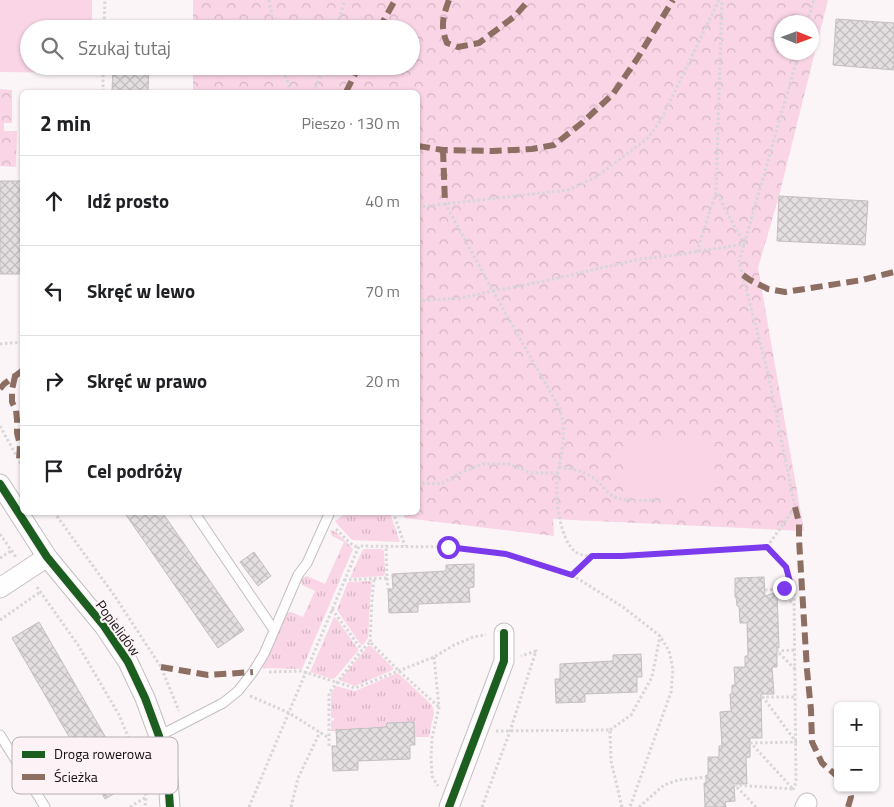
<!DOCTYPE html>
<html lang="pl">
<head>
<meta charset="utf-8">
<style>
  :root { --surface:#fff; --page:#f2f2f2; --text:#202124; --muted:#757577; --line:#e0e0e0 }
  body { margin:0; font-family:"Titillium Web",sans-serif; background:var(--page); color:var(--text) }
  .controls { position:absolute; right:15px; bottom:15px; display:grid; overflow:hidden; border-radius:8px; box-shadow:0 1px 4px #0004 }
  .controls button { width:45px; height:45px; display:grid; place-items:center; padding:0; border:0; border-bottom:1px solid var(--line); background:var(--surface); color:var(--text); font:25px sans-serif }
  .compass { position:absolute; left:774px; top:15px; width:45px; height:45px; border-radius:50%; background:var(--surface); box-shadow:0 1px 4px #0004; rotate:91deg }
  .stop { position:absolute; width:15px; height:15px; margin:-11px; border:4px solid #7c3aed; border-radius:50%; background:#fff }
  .stop.end { background:#7c3aed; border-color:#fff; box-shadow:0 1px 5px #0008 }
  .list { margin:0; padding:0; list-style:none }
  h2 { display:flex; justify-content:space-between; align-items:center; height:65px; margin:0; padding:0 20px; font-size:21px }
  h2 small { font-size:16px; font-weight:400; color:var(--muted) }
  .list li { display:grid; grid-template-columns:32px 1fr auto; gap:15px; align-items:center; box-sizing:border-box; height:90px; padding:0 20px; border-top:1px solid var(--line) }
  .list b { display:block; font-size:19px; white-space:nowrap }
  .list em { font-size:16px; font-style:normal; color:var(--muted) }
  .icon { flex:none; width:28px; height:28px; fill:none; stroke:currentColor; stroke-width:2; stroke-linecap:round; stroke-linejoin:round }
  .map { position:relative; flex:none; width:894px; height:807px; overflow:hidden }
  .search { position:absolute; background:var(--surface); box-shadow:0 1px 4px #0004; left:20px; top:20px; width:400px; height:55px; display:flex; align-items:center; gap:12px; box-sizing:border-box; padding:0 18px; border-radius:28px; color:var(--muted); font-size:19px }
  .panel { position:absolute; background:var(--surface); box-shadow:0 1px 4px #0004; left:20px; top:90px; width:400px; height:425px; border-radius:8px }
  .map>svg:first-child { display:block }
  .grass { fill:url(#grass-tufts) }
  .park { fill:url(#park-crowns); fill-rule:evenodd }
  .pitch { fill:#f9d5e6 }
  .building { fill:url(#building-cross-hatch); stroke:#c4bec1 }
  .lines { fill:none; stroke-linecap:round; stroke-linejoin:round }
  .lane-casing { stroke:#c5bfc2; stroke-width:11 }
  .street-casing { stroke:#c5bfc2; stroke-width:21 }
  .path { stroke:#d8d6d7; stroke-width:3; stroke-dasharray:2.5 2.5; stroke-linecap:butt }
  .lane { stroke:#fefefe; stroke-width:9 }
  .street { stroke:#fefefe; stroke-width:19 }
  .quiet { stroke:#8d6e63; stroke-width:6; stroke-dasharray:12 6; stroke-linecap:butt }
  .cycleway-casing { stroke:#fdf3f7; stroke-width:11 }
  .cycleway { stroke:#1b5e20; stroke-width:8 }
  .route { stroke:#7c3aed; stroke-width:6 }
  .labels { text-anchor:middle; stroke-width:4.5; stroke-linejoin:round; paint-order:stroke }
  .street-label { font-size:14px; fill:#140f11; stroke:#fdf3f7 }
  .key { fill:#fdf3f7; stroke:#b7afb2; stroke-width:1 }
  .key-label { font-size:14px; fill:#140f11 }
</style>
</head>
<body>
<div class="map">
<svg width="894" height="807" viewBox="0 0 894 807">
  <defs>
    <pattern id="grass-tufts" width="24" height="20" patternUnits="userSpaceOnUse" patternTransform="scale(1.25)"><rect width="24" height="20" fill="#f9d5e6"/><path d="M3 7l-1-3M5 7V3M7 7l1-3M15 17l-1-3M17 17v-4M19 17l1-3" fill="none" stroke="#d5b6c4"/></pattern>
    <pattern id="park-crowns" width="20" height="18" patternUnits="userSpaceOnUse" patternTransform="scale(1.25)"><rect width="20" height="18" fill="#f9d5e6"/><path d="M2 6a3 3 0 1 1 6 0M12 15a3 3 0 1 1 6 0" fill="none" stroke="#d5b6c4"/></pattern>
    <pattern id="building-cross-hatch" width="8" height="8" patternUnits="userSpaceOnUse" patternTransform="scale(1.25)"><rect width="8" height="8" fill="#e3dee0"/><path d="M0 0l8 8M0 8l8-8" fill="none" stroke="#c2bdbf"/></pattern>
  </defs>
  <rect width="100%" height="100%" fill="#fbf5f8"/>
  <!-- grass -->
  <g class="grass">
    <path d="M 346,513 L 390,513 L 400,542 L 352,540 L 338,525 L 335,521 Z"/>
    <path d="M 331,530 L 336,532 L 353,549 L 302,669 L 261,668 L 268,655 L 287,613 L 291,612 L 303,617 L 315,591 L 302,585 L 301,581 L 302,578 L 307,576 L 325,584 L 344,542 L 332,536 L 330,531 Z"/>
    <path d="M 364,549 L 382,549 L 384,551 L 385,574 L 383,576 L 350,578 L 362,551 Z"/>
    <path d="M 370,581 L 372,583 L 370,599 L 368,638 L 363,645 L 361,645 L 337,610 L 348,582 Z"/>
    <path d="M 334,617 L 336,618 L 358,649 L 358,651 L 335,678 L 333,679 L 310,672 Z"/>
    <path d="M 368,646 L 371,646 L 393,668 L 393,670 L 355,686 L 341,681 L 340,680 Z"/>
    <path d="M 397,673 L 399,674 L 432,705 L 434,712 L 429,737 L 415,737 L 414,722 L 387,723 L 386,730 L 372,730 L 372,727 L 361,728 L 361,729 L 331,731 L 331,721 L 334,720 L 334,718 L 331,718 L 331,693 L 336,686 L 355,691 Z"/>
  </g>
  <!-- park -->
  <g class="park">
    <path d="M 193,0 L 828,0 L 779,196 L 758,268 L 804,531 L 553,519 L 554,536 L 405,518 L 402,513 L 418,512 L 418,92 L 193,92 L 193,66 L 411,66 L 411,29 L 193,29 ZM 782,22 L 812,22 L 812,52 L 782,52 Z"/>
    <path d="M 0,89 L 12,90 L 12,123 L 4,123 L 4,131 L 17,131 L 16,167 L 0,166 Z"/>
  </g>
  <!-- pitch -->
  <g class="pitch">
    <path d="M 0,0 L 92,0 L 92,29 L 29,29 L 29,66 L 91,66 L 91,73 L 0,72 Z"/>
    <path d="M 625,440 L 713,441 L 712,494 L 624,493 Z"/>
  </g>
  <!-- building -->
  <g class="building">
    <path d="M 836,19 L 894,23 L 894,70 L 833,65 Z"/>
    <path d="M 113,66 L 149,66 L 148,92 L 112,92 Z"/>
    <rect x="0" y="181" width="22" height="93"/>
    <path d="M 779,196 L 868,201 L 865,245 L 777,241 Z"/>
    <path d="M 124,512 L 162,512 L 244,630 L 218,648 Z"/>
    <path d="M 254,552 L 271,576 L 258,586 L 240,562 Z"/>
    <path d="M 474,564 L 474,587 L 469,588 L 470,602 L 418,604 L 418,612 L 389,613 L 388,589 L 393,589 L 392,574 L 446,571 L 446,565 Z"/>
    <path d="M 764,577 L 765,596 L 777,592 L 779,648 L 777,648 L 777,667 L 772,667 L 774,694 L 761,694 L 762,738 L 750,738 L 750,757 L 746,758 L 747,784 L 734,784 L 735,801 L 725,802 L 726,807 L 705,807 L 704,783 L 706,783 L 706,775 L 708,775 L 708,757 L 719,757 L 719,746 L 722,746 L 720,712 L 731,711 L 730,694 L 732,694 L 732,685 L 735,685 L 734,667 L 745,667 L 745,656 L 748,656 L 747,623 L 740,623 L 739,606 L 737,606 L 736,597 L 735,597 L 735,578 Z"/>
    <path d="M 39,622 L 132,783 L 105,799 L 12,638 Z"/>
    <path d="M 641,654 L 642,677 L 637,677 L 637,692 L 585,694 L 585,702 L 556,703 L 555,679 L 560,679 L 560,664 L 613,661 L 613,655 Z"/>
    <path d="M 414,722 L 415,745 L 410,745 L 410,759 L 358,761 L 358,770 L 333,771 L 332,746 L 337,746 L 336,730 L 386,727 L 387,723 Z"/>
  </g>
  <g class="lines">
    <!-- lane casing -->
    <g class="lane-casing">
      <g id="lane">
        <path d="M 194,512 L 274,630"/>
        <path d="M 0,735 L 45,807"/>
        <path d="M 159,736 L 223,703 L 238,691 L 253,672 L 264,654 L 298,575 L 307,563 L 330,512"/>
      </g>
    </g>
    <!-- street casing -->
    <g class="street-casing">
      <g id="street">
        <path d="M 0,484 L 47,557 L 104,626 L 128,662 L 145,698 L 159,736 L 168,779 L 170,807"/>
        <path d="M 0,588 L 47,557"/>
        <path d="M 449,807 L 504,661 L 504,633"/>
        <path d="M 805,807 L 807,803"/>
      </g>
    </g>
    <!-- path -->
    <g class="path">
      <path d="M 269,0 L 274,29"/>
      <path d="M 807,22 L 814,0"/>
      <path d="M 104,29 L 105,0"/>
      <path d="M 336,29 L 345,0"/>
      <path d="M 282,66 L 291,92"/>
      <path d="M 103,92 L 103,66"/>
      <path d="M 313,92 L 325,66"/>
      <path d="M 445,203 L 493,291 L 540,282 L 640,259 L 669,256 L 744,244 L 716,192"/>
      <path d="M 418,207 L 568,190 L 596,177 L 648,138 L 661,120 L 719,0"/>
      <path d="M 697,252 L 716,192 L 722,0"/>
      <path d="M 418,301 L 461,298 L 493,291 L 560,409 C 566,432 563,444 559,467 C 573,469 585,471 596,480 C 603,486 608,495 617,498 C 629,502 648,500 661,500"/>
      <path d="M 0,344 L 22,342"/>
      <path d="M 0,426 L 22,466"/>
      <path d="M 559,467 C 553,486 558,541 577,553 C 591,561 660,553 679,552 C 709,550 738,548 767,547"/>
      <path d="M 418,481 L 420,483 L 441,484 L 460,473 L 483,464 L 509,464 L 531,473 L 557,473"/>
      <path d="M 54,512 L 114,595 L 161,667 L 179,711"/>
      <path d="M 393,512 L 405,546"/>
      <path d="M 336,529 L 350,543 L 358,548"/>
      <path d="M 0,534 L 16,557"/>
      <path d="M 767,547 L 795,507 L 768,373 L 739,262 L 799,52"/>
      <path d="M 767,547 L 786,567 L 794,594 L 796,782 L 793,790"/>
      <path d="M 0,558 L 11,551"/>
      <path d="M 573,575 L 592,557"/>
      <path d="M 387,578 L 388,589"/>
      <path d="M 344,580 L 387,578 L 386,545"/>
      <path d="M 37,587 L 78,645 L 119,715 L 140,765 L 146,797 L 145,807"/>
      <path d="M 779,589 L 784,588 L 790,581"/>
      <path d="M 765,590 L 779,589 L 794,605"/>
      <path d="M 332,609 L 362,650"/>
      <path d="M 0,620 L 40,592"/>
      <path d="M 370,642 L 372,599 L 374,579"/>
      <path d="M 434,657 L 439,707 L 432,738 L 431,757 L 432,776 L 438,786"/>
      <path d="M 795,669 L 777,651 L 795,650"/>
      <path d="M 269,672 L 301,671 L 355,688 L 434,657 L 454,645 L 473,637 L 486,635"/>
      <path d="M 250,696 L 289,713 L 329,738"/>
      <path d="M 610,730 L 631,715 L 652,677 L 660,636"/>
      <path d="M 496,731 L 610,730 L 611,761 L 622,807"/>
      <path d="M 329,746 L 329,693 L 362,650 L 370,642 L 398,670 L 439,707"/>
      <path d="M 130,807 L 146,797"/>
      <path d="M 249,807 L 359,546 L 448,547 L 506,554 L 558,569 L 572,575 L 623,607 L 660,636 L 669,651 L 673,669 L 671,692 L 630,807"/>
      <path d="M 291,807 L 298,778 L 320,732"/>
      <path d="M 482,807 L 510,731 L 536,651 L 521,656"/>
      <path d="M 639,807 L 664,785 L 678,780 L 706,777"/>
      <path d="M 756,807 L 735,785 L 793,789 L 751,743 L 796,742 L 763,697 L 795,697"/>
    </g>
    <!-- lane -->
    <use href="#lane" class="lane"/>
    <!-- street -->
    <use href="#street" class="street"/>
    <!-- quiet -->
    <g class="quiet">
      <path d="M 449,0 C 443,16 440,27 447,43 L 458,47 L 479,43 L 515,16 L 529,0"/>
      <path d="M 379,29 L 395,0"/>
      <path d="M 346,92 L 359,66"/>
      <path d="M 418,146 L 443,150 L 493,151 L 532,149 L 554,145 L 583,122 L 613,94 L 637,59 L 673,0"/>
      <path d="M 443,150 L 445,203"/>
      <path d="M 743,275 L 750,280 L 768,289 L 785,292 L 862,280 L 894,272"/>
      <path d="M 15,376 L 12,390 L 12,402 L 16,410 L 17,420 L 17,433 L 20,445 L 19,460"/>
      <path d="M 0,389 L 4,384 L 22,371"/>
      <path d="M 795,507 L 799,523 L 799,539 L 807,670 L 811,710 L 812,742 L 822,763 L 838,777"/>
      <path d="M 161,667 L 208,675 L 253,672"/>
      <path d="M 848,807 L 851,797 L 849,788"/>
    </g>
    <!-- cycleway casing -->
    <g class="cycleway-casing">
      <g id="cycleway">
        <path d="M 0,484 L 47,557 L 104,626 L 128,662 L 145,698 L 159,736 L 168,779 L 170,807"/>
        <path d="M 449,807 L 504,661 L 504,633"/>
      </g>
    </g>
    <!-- cycleway -->
    <use href="#cycleway" class="cycleway"/>
  </g>
  <g class="lines">
    <!-- route -->
    <path class="route" d="M 448,547 L 506,554 L 572,575 L 592,556 L 622,556 L 767,547 L 786,567 L 790,582 L 784,588"/>
  </g>
  <g class="labels">
    <!-- street labels -->
    <g class="street-label">
      <text transform="translate(118 628) rotate(54)" y="5">Popielidów</text>
    </g>
  </g>
  <!-- legend -->
  <rect x="12" y="737" width="166" height="57" rx="8" class="key"/>
  <rect x="22" y="751" width="23" height="7" fill="#1b5e20"/>
  <rect x="22" y="774" width="23" height="6" fill="#8d6e63"/>
  <g class="key-label">
    <text x="54" y="759">Droga rowerowa</text>
    <text x="54" y="782">Ścieżka</text>
  </g>
</svg>
<div class="controls">
<button>+</button>
<button>−</button>
</div>
<svg class="compass" viewBox="-18 -18 36 36"><path d="M0-13l5 13h-10z" fill="#e53935"/><path d="M0 13l5-13h-10z" fill="#757577"/></svg>
<div class="stop" style="left:448px;top:547px"></div>
<div class="stop end" style="left:784px;top:588px"></div>
<div class="search"><svg class="icon" aria-label="search" viewBox="0 0 24 24"><circle cx="10" cy="10" r="6"/><path d="M15 15l6 6"/></svg>Szukaj tutaj</div>
<section class="panel">
<h2>2 min<small>Pieszo · 130 m</small></h2>
<ul class="list">
<li><svg class="icon" aria-label="ahead" viewBox="0 0 24 24"><path d="M12 20V5M6 11l6-6 6 6"/></svg><div><b>Idź prosto</b></div><em>40 m</em></li>
<li><svg class="icon" aria-label="left" viewBox="0 0 24 24"><path d="M17 20v-9H6M10 6l-5 5 5 5"/></svg><div><b>Skręć w lewo</b></div><em>70 m</em></li>
<li><svg class="icon" aria-label="right" viewBox="0 0 24 24"><path d="M7 20v-9h11M14 6l5 5-5 5"/></svg><div><b>Skręć w prawo</b></div><em>20 m</em></li>
<li><svg class="icon" aria-label="arrive" viewBox="0 0 24 24"><path d="M6 21V4h12l-3 4 3 4H6"/></svg><div><b>Cel podróży</b></div></li>
</ul>
</section>
</div>
</body>
</html>
